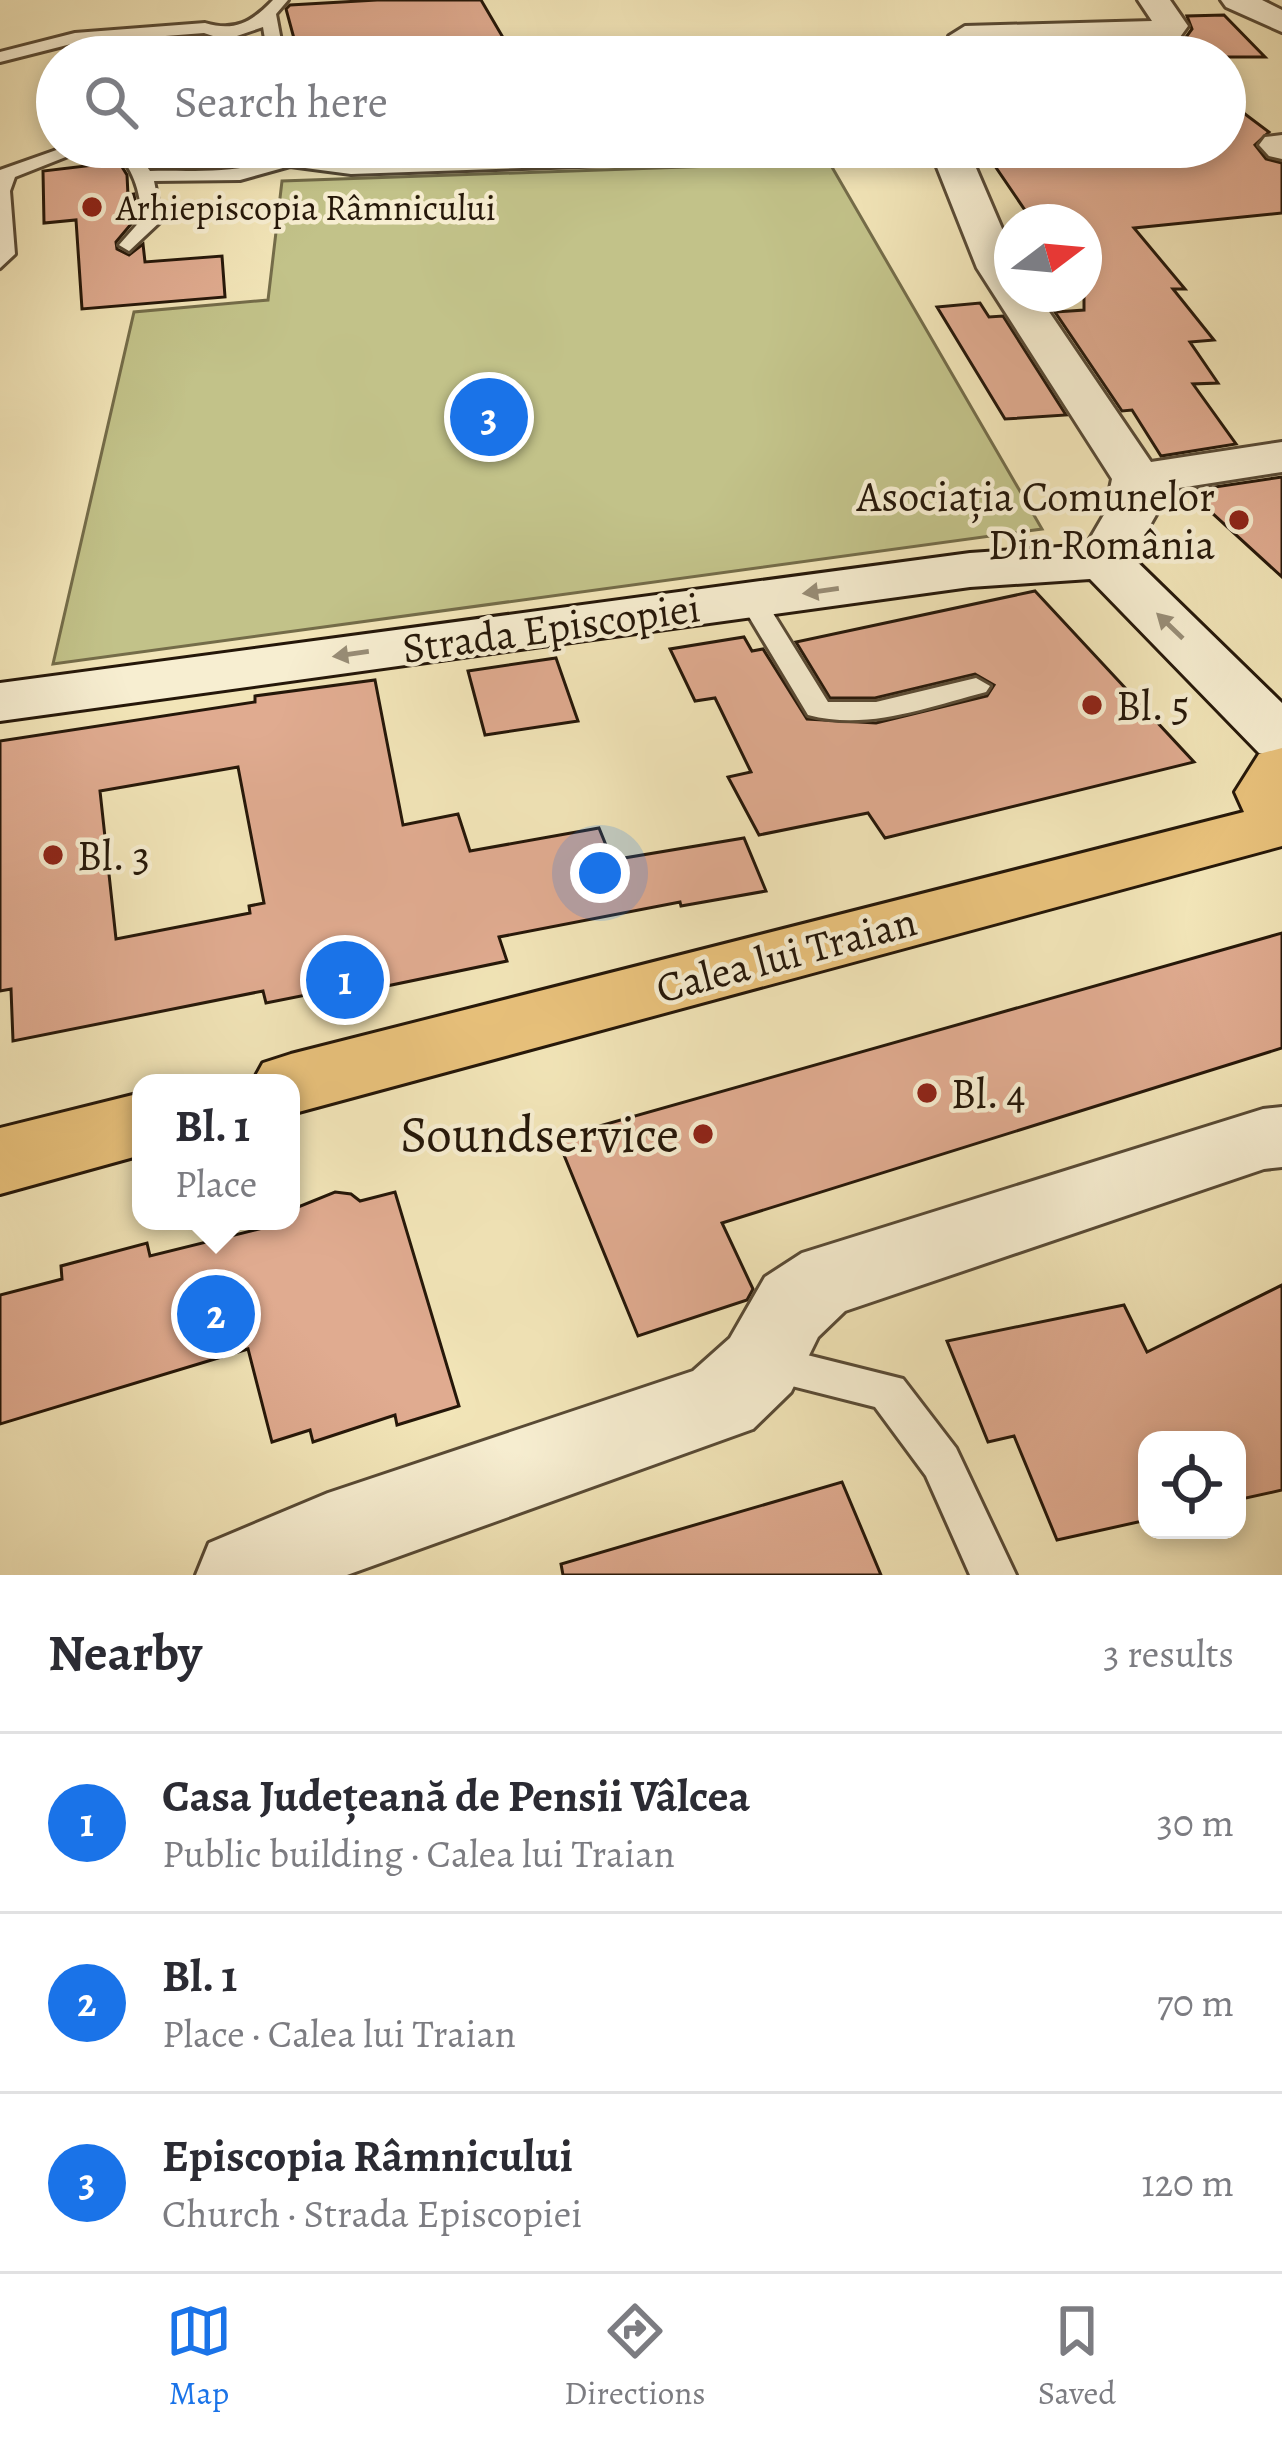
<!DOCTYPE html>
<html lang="en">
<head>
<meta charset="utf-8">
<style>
  :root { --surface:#fff; --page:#f7f7f7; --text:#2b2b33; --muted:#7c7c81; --line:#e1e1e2; --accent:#1a73e8 }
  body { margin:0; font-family:Alegreya,serif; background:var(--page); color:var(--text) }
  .controls { position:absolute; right:36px; bottom:36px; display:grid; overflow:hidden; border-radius:24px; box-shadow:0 6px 18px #0003 }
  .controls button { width:108px; height:108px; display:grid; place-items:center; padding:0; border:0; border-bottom:3px solid var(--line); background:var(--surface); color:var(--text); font:60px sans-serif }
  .compass { position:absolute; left:994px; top:204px; width:108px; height:108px; border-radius:50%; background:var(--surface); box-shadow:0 6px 18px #0003; rotate:74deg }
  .you { position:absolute; left:600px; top:873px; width:42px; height:42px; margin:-30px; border:9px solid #fff; border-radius:50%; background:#1a73e8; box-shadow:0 0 0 18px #1a73e833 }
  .badge { display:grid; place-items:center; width:78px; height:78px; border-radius:50%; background:var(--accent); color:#fff; font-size:39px; font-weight:700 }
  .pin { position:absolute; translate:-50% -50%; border:6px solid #fff; box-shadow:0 3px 12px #0006 }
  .popup { position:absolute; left:132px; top:1074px; width:168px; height:156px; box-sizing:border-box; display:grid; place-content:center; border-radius:24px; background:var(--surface); filter:drop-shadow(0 3px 9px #0005); font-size:39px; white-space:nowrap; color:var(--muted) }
  .popup b { font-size:45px; color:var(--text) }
  .popup::after { content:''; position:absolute; left:50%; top:100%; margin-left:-24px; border:24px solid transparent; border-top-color:var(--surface) }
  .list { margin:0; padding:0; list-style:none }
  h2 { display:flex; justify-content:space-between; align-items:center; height:156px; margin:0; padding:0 48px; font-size:51px }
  h2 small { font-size:39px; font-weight:400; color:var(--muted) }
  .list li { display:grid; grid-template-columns:78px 1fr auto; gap:36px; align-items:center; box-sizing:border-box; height:180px; padding:0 48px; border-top:3px solid var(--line) }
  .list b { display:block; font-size:45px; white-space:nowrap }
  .list p { margin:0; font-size:39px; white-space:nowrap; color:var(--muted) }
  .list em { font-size:39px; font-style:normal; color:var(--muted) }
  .icon { flex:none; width:66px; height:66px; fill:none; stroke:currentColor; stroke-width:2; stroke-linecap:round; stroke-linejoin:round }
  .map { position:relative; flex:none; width:1282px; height:1575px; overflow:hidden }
  .search { position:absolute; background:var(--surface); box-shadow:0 6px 18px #0003; left:36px; right:36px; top:36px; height:132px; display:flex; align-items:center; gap:30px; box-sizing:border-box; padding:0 42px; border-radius:66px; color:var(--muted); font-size:45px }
  .sheet { height:696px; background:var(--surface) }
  nav { display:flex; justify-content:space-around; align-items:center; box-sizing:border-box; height:168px; border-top:3px solid var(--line); background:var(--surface); font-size:33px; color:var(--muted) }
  nav a { display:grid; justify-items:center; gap:6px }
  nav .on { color:var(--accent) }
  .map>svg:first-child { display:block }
  .green { fill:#c2c289; stroke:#746c49; stroke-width:3 }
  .building { fill:#e0ab90; stroke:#251709; stroke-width:3; fill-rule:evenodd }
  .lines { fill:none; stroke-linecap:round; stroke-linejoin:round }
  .lane-casing { stroke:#584a35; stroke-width:6 }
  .street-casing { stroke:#584a35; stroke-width:6 }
  .secondary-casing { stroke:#251709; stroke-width:6 }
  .primary-casing { stroke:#251709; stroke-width:6 }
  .lane { fill:#f7eed1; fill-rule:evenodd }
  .street { fill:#f7eed1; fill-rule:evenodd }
  .secondary { fill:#f7eed1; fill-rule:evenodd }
  .primary { fill:#e9c27c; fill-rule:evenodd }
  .oneway { fill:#988d77 }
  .poi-dot { fill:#8f2418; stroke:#f7eed1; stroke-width:4.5 }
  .labels { text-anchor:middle; stroke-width:9; stroke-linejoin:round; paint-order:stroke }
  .far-poi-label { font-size:36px; fill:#251709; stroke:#f7eed1; text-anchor:start }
  .poi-label { font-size:42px; fill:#251709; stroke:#f7eed1; text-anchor:start }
  .street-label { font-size:42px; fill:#251709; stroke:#f7eed1 }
  .near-poi-label { font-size:51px; fill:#251709; stroke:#f7eed1; text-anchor:end }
</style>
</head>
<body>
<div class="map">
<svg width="1282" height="1575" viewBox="0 0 1282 1575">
  <rect width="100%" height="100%" fill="#f2e5b8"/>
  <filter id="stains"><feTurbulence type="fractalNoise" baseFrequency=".00167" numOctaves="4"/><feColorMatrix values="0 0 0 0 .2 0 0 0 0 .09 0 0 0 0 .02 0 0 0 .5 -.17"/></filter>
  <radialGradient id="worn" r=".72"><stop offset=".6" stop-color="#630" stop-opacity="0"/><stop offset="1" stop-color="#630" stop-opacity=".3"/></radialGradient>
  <!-- green -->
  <path class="green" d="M 829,162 L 1042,529 L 53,664 L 134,312 L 268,300 L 282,181 Z"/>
  <!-- building -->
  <g class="building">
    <path d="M 377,0 L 481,0 L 508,46 L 299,57 L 286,9 L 290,5 Z"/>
    <path d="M 1224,15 L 1265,57 L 1001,57 L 1001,49 L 1170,44 L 1184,40 L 1192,29 L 1187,16 Z"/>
    <path d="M 1225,99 L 1269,132 L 1255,145 L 1266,159 L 1282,163 L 1282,213 L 1134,228 L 1185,289 L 1173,289 L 1214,340 L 1190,342 L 1218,383 L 1193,384 L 1236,444 L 1161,456 L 1132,410 L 1122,411 L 1055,312 L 1084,310 L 1084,222 L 1031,219 L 982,147 L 1225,147 Z"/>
    <path d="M 119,162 L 127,175 L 128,195 L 134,194 L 137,217 L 116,242 L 117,249 L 129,255 L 143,244 L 145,262 L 222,256 L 225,297 L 82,309 L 76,220 L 44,223 L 43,171 Z"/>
    <path d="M 980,303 L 989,317 L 1003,316 L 1066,415 L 1005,419 L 937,307 Z"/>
    <path d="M 1282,477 L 1282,577 L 1188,491 Z"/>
    <path d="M 1035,591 L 1194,762 L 885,838 L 868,813 L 759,835 L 728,777 L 751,772 L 715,698 L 695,701 L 670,649 L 744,637 L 752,651 L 763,649 L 807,719 L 876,723 L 987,696 L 994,685 L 975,674 L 875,698 L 830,698 L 796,642 Z"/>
    <path d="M 556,658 L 578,721 L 485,735 L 468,671 Z"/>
    <path d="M 375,680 L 403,825 L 458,814 L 470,851 L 599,828 L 612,860 L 744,838 L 766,891 L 681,906 L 680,902 L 499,937 L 507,961 L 382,987 L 383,995 L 314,1009 L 311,994 L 266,1003 L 263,991 L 13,1041 L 11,989 L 0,991 L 0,741 L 255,702 L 255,696 ZM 238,767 L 264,903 L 249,906 L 250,913 L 116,939 L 100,791 Z"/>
    <path d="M 1282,933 L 1282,1048 L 722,1223 L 753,1289 L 747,1300 L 638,1336 L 557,1138 Z"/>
    <path d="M 335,1192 L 351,1194 L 360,1201 L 395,1192 L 459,1406 L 397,1425 L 395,1415 L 313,1442 L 310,1430 L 272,1442 L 248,1349 L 0,1424 L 0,1295 L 62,1279 L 61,1266 L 147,1243 L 150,1256 L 291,1221 L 293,1209 Z"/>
    <path d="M 1282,1285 L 1282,1490 L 1237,1500 L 1237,1440 L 1147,1440 L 1147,1520 L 1057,1540 L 1014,1436 L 988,1442 L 947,1341 L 1124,1305 L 1147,1352 Z"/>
    <path d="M 842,1482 L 881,1575 L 563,1575 L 561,1564 Z"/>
  </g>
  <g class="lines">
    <!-- lane casing -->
    <g class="lane-casing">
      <g id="lane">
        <path d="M 273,0 L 288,0 L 276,14 L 284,57 L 268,57 L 263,27 L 231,38 L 219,57 L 203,57 L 216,37 L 204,33 L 75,43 L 0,62 L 0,52 L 75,33 L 205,23 C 235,32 252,22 273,0 Z"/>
        <path d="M 65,147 L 91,147 L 15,177 L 10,191 L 15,254 L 0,268 L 0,170 Z"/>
        <path d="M 113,147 L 133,147 L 150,171 C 195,170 242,175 285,155 L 283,147 L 301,147 L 305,160 L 351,164 L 828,147 L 847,152 L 838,157 L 351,174 L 290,166 L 240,180 L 154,181 L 162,220 L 129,251 L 119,245 L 142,219 C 140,189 133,169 113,147 Z"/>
        <path d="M 752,592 L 761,594 L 828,702 L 876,702 L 976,678 L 990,686 L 986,692 C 927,707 869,731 808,715 L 739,600 Z"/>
        <path d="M 763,1344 L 903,1379 L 956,1448 L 1016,1575 L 970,1575 L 926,1476 L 875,1407 L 748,1375 L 742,1362 L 748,1349 Z"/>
      </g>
    </g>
    <!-- street casing -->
    <g class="street-casing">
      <g id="street">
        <path d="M 1138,0 L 1170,0 L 1188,26 L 1180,37 L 1169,40 L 965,46 L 949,36 L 965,26 L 1152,21 Z"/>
        <path d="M 1221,0 L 1262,0 L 1282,10 L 1282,32 L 1226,7 Z"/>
        <path d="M 1282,135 L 1282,159 L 1269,156 L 1259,145 L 1265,137 Z"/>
        <path d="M 929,147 L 967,147 L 1012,252 L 1012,294 L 1037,294 L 1151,462 L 1282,442 L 1282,472 L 1160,491 L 1157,513 L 1123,572 L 1104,577 L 1085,572 L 1077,561 L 1105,513 L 1112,479 L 977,268 Z"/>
        <path d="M 1282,1107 L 1282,1167 L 1264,1169 L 845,1311 L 818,1337 L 791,1392 L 753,1429 L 347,1575 L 196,1575 L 209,1543 L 328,1493 L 693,1371 L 730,1338 L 765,1277 L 802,1253 L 1263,1109 Z"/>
      </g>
    </g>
    <!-- secondary casing -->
    <g class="secondary-casing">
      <path id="secondary" d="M 1104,544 L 1124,549 L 1282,703 L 1282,759 L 1259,753 L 1090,579 L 970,587 L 0,721 L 0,683 L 970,553 Z"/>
    </g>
    <!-- primary casing -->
    <g class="primary-casing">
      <g id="primary">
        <path d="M 1282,748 L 1282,846 L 291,1114 L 291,1083 L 252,1083 L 263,1063 L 291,1054 L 1244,812 L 1235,792 L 1259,754 Z"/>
        <path d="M 141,1093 L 141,1155 L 0,1194 L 0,1128 Z"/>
      </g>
    </g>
    <!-- lane -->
    <use href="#lane" class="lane"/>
    <!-- street -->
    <use href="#street" class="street"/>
    <!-- secondary -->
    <use href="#secondary" class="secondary"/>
    <!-- primary -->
    <use href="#primary" class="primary"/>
  </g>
  <!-- one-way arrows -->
  <defs><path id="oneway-solid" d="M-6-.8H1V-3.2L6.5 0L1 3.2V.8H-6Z" transform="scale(3)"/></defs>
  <g class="oneway">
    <use href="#oneway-solid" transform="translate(821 591) rotate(172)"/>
    <use href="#oneway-solid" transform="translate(1170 626) rotate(-136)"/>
    <use href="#oneway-solid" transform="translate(351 654) rotate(172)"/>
  </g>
  <!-- markers -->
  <g class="poi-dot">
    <circle cx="92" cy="207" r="12"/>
    <circle cx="1239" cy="520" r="12"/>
    <circle cx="1092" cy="705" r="12"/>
    <circle cx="53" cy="855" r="12"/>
    <circle cx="927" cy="1093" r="12"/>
    <circle cx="703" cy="1134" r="12"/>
  </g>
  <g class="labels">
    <!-- far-poi labels -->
    <g class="far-poi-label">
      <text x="116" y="220">Arhiepiscopia Râmnicului</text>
    </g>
    <!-- poi labels -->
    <g class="poi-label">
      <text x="1215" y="511" text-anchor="end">Asociația Comunelor<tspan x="1215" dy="48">Din România</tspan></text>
      <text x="1116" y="720">Bl. 5</text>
      <text x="77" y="870">Bl. 3</text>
      <text x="951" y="1108">Bl. 4</text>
    </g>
    <!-- street labels -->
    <g class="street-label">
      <text transform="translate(551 627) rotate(-8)" y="15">Strada Episcopiei</text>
      <text transform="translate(786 954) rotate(-15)" y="15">Calea lui Traian</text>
    </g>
    <!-- near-poi labels -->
    <g class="near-poi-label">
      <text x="679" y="1152">Soundservice</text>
    </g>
  </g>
  <rect width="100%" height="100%" filter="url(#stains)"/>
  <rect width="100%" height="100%" fill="url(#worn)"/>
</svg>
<div class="controls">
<button><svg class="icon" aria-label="locate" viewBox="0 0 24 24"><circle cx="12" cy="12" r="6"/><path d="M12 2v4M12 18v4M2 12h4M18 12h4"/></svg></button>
</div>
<svg class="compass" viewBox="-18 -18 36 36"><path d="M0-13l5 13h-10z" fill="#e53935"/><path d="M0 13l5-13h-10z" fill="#7c7c81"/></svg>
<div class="you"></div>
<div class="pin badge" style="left:345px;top:980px">1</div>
<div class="pin badge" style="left:216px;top:1314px">2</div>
<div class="popup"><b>Bl. 1</b>Place</div>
<div class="pin badge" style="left:489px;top:417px">3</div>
<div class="search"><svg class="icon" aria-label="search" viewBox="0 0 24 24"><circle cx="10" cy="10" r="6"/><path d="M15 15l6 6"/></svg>Search here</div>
</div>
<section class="sheet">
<h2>Nearby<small>3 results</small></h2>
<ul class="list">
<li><span class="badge">1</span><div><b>Casa Județeană de Pensii Vâlcea</b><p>Public building · Calea lui Traian</p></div><em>30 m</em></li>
<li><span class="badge">2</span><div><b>Bl. 1</b><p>Place · Calea lui Traian</p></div><em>70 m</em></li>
<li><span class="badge">3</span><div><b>Episcopia Râmnicului</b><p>Church · Strada Episcopiei</p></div><em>120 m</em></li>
</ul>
</section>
<nav>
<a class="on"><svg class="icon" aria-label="map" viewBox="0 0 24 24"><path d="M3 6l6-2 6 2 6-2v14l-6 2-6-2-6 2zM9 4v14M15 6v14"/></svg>Map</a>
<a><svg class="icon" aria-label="directions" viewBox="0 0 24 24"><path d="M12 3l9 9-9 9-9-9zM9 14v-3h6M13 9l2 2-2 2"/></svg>Directions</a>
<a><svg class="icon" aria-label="saved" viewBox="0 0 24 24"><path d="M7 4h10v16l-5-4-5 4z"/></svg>Saved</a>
</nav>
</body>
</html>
